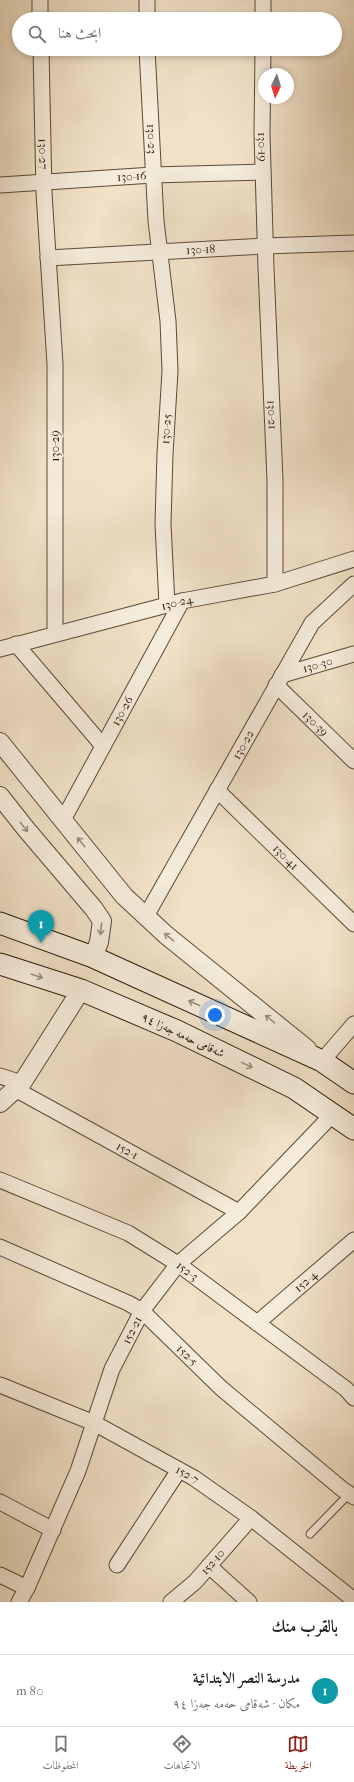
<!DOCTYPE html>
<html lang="ar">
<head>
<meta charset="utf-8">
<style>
  :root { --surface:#fff; --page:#f6f6f6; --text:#202124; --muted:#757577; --line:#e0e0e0; --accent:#8f2418 }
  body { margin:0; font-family:"IM FELL French Canon",Amiri,serif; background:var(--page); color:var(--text); direction:rtl }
  .compass { position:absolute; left:258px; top:68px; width:36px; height:36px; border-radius:50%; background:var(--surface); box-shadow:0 2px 6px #0003; rotate:184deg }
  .you { position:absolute; left:215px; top:1015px; width:14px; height:14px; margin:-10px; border:3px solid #fff; border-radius:50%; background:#1a73e8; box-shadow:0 0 0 6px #1a73e833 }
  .badge { display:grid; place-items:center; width:26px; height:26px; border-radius:50%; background:var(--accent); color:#fff; font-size:13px; font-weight:700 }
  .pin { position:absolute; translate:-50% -33px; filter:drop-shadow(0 1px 2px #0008) }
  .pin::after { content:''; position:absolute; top:21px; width:14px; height:12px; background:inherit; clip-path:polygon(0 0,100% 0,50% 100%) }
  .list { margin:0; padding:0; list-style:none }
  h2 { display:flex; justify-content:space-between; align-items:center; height:52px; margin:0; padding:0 16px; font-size:17px }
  h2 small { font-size:13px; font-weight:400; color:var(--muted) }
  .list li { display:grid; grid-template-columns:26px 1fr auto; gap:12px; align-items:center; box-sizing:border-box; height:72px; padding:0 16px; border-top:1px solid var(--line) }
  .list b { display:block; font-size:15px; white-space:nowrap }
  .list p { margin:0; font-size:13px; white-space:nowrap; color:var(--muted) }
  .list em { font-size:13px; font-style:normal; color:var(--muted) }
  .icon { flex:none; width:22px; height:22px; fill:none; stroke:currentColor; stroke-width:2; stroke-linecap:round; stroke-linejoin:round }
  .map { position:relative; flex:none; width:354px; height:1602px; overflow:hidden; direction:ltr }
  .search { position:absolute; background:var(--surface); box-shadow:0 2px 6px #0003; left:12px; right:12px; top:12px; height:44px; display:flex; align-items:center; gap:10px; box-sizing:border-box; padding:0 14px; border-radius:22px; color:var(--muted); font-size:15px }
  .sheet { height:124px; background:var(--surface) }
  nav { display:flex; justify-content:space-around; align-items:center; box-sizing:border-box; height:56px; border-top:1px solid var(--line); background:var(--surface); font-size:11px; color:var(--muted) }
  nav a { display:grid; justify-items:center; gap:2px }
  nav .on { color:var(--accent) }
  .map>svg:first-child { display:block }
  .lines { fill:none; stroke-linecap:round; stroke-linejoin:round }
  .service-casing { stroke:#5b4a36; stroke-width:9 }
  .minor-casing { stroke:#5b4a36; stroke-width:17 }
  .tertiary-casing { stroke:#5b4a36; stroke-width:20 }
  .secondary-casing { stroke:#291806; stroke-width:23 }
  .service { stroke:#f5ecdb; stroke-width:7 }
  .minor { stroke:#f5ecdb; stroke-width:15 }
  .tertiary { stroke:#f5ecdb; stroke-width:18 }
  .secondary { stroke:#f5ecdb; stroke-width:21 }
  .oneway { stroke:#998d7b }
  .labels { text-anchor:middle; stroke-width:3; stroke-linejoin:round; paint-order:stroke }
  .street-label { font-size:12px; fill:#291806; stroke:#f5ecdb }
</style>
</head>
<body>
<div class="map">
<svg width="354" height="1602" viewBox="0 0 354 1602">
  <rect width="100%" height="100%" fill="#f0e1c7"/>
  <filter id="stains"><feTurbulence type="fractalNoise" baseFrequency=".005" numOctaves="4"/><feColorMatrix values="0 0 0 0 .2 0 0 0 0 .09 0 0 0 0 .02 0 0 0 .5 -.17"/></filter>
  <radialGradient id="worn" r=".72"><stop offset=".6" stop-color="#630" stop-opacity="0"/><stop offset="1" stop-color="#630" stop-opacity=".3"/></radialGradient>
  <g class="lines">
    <!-- service casing -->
    <g class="service-casing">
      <path id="service" d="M 310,1534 L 349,1494"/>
    </g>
    <!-- minor casing -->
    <g class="minor-casing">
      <g id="minor">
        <path d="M 40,0 L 40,19"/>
        <path d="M 147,19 L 147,0"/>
        <path d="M 263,19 L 263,0"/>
        <path id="s1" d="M 41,49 L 44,193 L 55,364 L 55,634"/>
        <path id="s2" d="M 147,49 L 156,221 L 168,321 L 170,371 L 165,454 L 163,524 L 167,605"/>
        <path id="s3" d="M 263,49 L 262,134 L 266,268 L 275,480 L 275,584"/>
        <path id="s4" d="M 0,185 L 153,175 L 263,172"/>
        <path id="s5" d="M 48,258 L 265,246 L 354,243"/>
        <path d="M 16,644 L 103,746"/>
        <path id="s6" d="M 0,649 L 182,601 L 275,584 L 354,559"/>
        <path id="s7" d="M 282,675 L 354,654"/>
        <path id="s8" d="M 276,685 L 354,761"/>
        <path id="s9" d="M 217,790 L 354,924"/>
        <path id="s10" d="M 63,820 L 182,601"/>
        <path id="s11" d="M 146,916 L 312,623 L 354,584"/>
        <path d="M 322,1061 L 354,1024"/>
        <path d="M 0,1076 L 22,1083"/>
        <path id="s12" d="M 15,1089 L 239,1212"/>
        <path id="s13" d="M 0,1180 L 128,1233 L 178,1264 L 346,1389 L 354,1398"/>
        <path id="s14" d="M 0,1247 L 128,1303 L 142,1311 L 221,1388 L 342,1489 L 354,1497"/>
        <path id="s15" d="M 257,1323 L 354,1240"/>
        <path id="s16" d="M 0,1385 L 94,1423 L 194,1478 L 251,1518 L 354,1600"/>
        <path d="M 0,1502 L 53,1530"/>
        <path d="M 117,1565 L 179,1470"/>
        <path d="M 209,1566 L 249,1602"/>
        <path d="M 0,1575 L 27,1588"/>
        <path id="s17" d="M 19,1602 L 27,1588 L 78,1471 L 112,1369 L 142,1311 L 178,1264 L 239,1212 L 332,1115"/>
        <path id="s18" d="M 171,1602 L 195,1582 L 251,1518"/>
      </g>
    </g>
    <!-- tertiary casing -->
    <g class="tertiary-casing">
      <g id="tertiary">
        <path d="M 0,742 L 124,896 L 166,935 L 307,1049"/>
        <path d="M 0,796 L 26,829 L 94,909 L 102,921 L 99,942 L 93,957"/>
        <path d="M 0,1103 L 22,1083 L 81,990"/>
      </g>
    </g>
    <!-- secondary casing -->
    <g class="secondary-casing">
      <g id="secondary">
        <path d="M 0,923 L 93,957 L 322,1061 L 354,1083"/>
        <path d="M 0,964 L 81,990 L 177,1031 L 294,1088 L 354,1129"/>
      </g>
    </g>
    <!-- service -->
    <use href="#service" class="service"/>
    <!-- minor -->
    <use href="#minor" class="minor"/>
    <!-- tertiary -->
    <use href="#tertiary" class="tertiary"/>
    <!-- secondary -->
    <use href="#secondary" class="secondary"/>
  </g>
  <!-- one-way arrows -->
  <defs><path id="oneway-shaft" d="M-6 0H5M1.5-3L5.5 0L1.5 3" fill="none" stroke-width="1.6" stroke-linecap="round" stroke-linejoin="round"/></defs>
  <g class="oneway">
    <use href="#oneway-shaft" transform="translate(24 827) rotate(51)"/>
    <use href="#oneway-shaft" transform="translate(81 842) rotate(-129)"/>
    <use href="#oneway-shaft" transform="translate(101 929) rotate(96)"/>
    <use href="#oneway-shaft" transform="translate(169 937) rotate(-140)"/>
    <use href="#oneway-shaft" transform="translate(37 976) rotate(18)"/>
    <use href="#oneway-shaft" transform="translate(194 1003) rotate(-156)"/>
    <use href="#oneway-shaft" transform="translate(270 1019) rotate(-141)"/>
    <use href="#oneway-shaft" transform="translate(247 1065) rotate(26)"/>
  </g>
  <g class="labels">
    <!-- street labels -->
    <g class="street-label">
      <text dy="4" stroke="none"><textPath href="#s2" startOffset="90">130-23</textPath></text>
      <text dy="4" stroke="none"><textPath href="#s3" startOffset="98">130-19</textPath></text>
      <text dy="4" stroke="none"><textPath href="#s1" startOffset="105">130-27</textPath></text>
      <text dy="4" stroke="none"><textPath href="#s4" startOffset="132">130-16</textPath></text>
      <text dy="4" stroke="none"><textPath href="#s5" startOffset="153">130-18</textPath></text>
      <text dy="4" stroke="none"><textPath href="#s3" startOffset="366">130-21</textPath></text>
      <text transform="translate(166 429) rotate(-86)" y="4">130-25</text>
      <text transform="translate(55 446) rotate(-90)" y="4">130-29</text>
      <text dy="4" stroke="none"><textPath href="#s6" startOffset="183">130-24</textPath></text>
      <text dy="4" stroke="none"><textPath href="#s7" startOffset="37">130-30</textPath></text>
      <text dy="4" stroke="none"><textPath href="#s10" startOffset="124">130-26</textPath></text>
      <text dy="4" stroke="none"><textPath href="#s8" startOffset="55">130-39</textPath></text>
      <text dy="4" stroke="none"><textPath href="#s11" startOffset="197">130-22</textPath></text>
      <text dy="4" stroke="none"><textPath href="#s9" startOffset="96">130-41</textPath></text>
      <text transform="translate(183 1035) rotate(25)" y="4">شەقامی حەمە جەزا ٩٤</text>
      <text dy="4" stroke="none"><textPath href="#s12" startOffset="128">152-1</textPath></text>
      <text dy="4" stroke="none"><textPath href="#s13" startOffset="209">152-3</textPath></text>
      <text dy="4" stroke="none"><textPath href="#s15" startOffset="64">152-4</textPath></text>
      <text dy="4" stroke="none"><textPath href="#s17" startOffset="295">152-21</textPath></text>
      <text dy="4" stroke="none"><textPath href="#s14" startOffset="219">152-5</textPath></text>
      <text dy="4" stroke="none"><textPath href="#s16" startOffset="208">152-7</textPath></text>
      <text dy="4" stroke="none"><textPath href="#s18" startOffset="58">152-10</textPath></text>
    </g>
  </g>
  <rect width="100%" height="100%" filter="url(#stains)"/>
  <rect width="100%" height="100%" fill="url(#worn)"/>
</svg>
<svg class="compass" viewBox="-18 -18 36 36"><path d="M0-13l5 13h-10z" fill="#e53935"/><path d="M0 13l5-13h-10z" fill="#757577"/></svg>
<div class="you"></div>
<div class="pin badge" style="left:41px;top:943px;background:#0f9aa8">1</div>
<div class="search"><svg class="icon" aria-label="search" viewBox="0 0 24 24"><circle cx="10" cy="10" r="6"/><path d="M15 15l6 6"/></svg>ابحث هنا</div>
</div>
<section class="sheet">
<h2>بالقرب منك<small></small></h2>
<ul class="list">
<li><span class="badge" style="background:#0f9aa8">1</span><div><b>مدرسة النصر الابتدائية</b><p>مكان · شەقامی حەمە جەزا ٩٤</p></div><em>80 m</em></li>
</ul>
</section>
<nav>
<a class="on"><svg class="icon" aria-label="map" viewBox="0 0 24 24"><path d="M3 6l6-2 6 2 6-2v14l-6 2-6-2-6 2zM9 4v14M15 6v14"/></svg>الخريطة</a>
<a><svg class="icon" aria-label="directions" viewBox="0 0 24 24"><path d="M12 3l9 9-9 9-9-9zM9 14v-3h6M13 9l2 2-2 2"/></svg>الاتجاهات</a>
<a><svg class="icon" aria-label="saved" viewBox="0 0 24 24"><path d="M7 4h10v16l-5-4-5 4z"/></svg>المحفوظات</a>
</nav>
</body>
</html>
